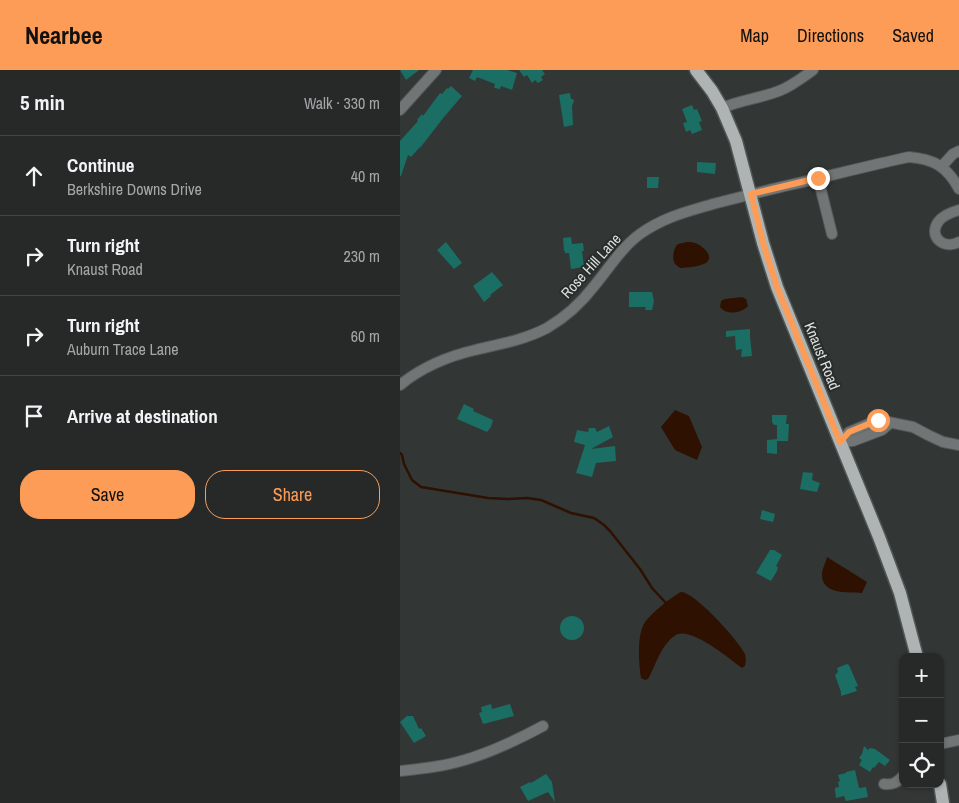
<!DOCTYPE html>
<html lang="en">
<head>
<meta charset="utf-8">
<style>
  :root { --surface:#262928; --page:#2e3130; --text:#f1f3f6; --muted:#a4a6a8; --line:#424545; --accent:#fd9c56 }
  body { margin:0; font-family:"Archivo Narrow",sans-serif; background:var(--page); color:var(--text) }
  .controls { position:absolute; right:15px; bottom:15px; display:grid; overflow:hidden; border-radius:10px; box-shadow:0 1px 4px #0004 }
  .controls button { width:45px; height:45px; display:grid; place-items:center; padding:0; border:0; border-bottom:1px solid var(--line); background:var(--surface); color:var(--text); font:25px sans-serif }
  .stop { position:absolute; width:15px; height:15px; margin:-11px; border:4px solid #fd9c56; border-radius:50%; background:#fff }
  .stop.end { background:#fd9c56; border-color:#fff; box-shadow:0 1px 5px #0008 }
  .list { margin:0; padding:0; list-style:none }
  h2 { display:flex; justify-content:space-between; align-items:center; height:65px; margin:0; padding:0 20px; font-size:21px }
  h2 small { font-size:16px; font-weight:400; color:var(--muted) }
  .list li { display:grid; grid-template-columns:32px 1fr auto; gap:15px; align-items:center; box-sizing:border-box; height:80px; padding:0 20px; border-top:1px solid var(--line) }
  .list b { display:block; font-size:19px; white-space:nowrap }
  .list p { margin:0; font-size:16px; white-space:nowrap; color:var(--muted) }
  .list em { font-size:16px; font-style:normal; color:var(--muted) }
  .actions { display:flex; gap:10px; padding:15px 20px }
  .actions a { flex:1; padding:11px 0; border:1px solid var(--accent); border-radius:20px; text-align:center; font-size:18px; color:var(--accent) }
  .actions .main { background:var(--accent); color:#111 }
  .icon { flex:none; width:28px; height:28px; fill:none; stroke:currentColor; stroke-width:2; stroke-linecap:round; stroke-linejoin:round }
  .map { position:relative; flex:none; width:559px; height:733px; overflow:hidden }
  header { display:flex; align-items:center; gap:30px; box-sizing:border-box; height:70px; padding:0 25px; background:var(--accent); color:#111 }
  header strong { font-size:24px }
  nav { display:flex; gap:28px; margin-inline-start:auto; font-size:18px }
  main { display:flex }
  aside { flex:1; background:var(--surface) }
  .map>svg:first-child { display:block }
  .water { fill:#2e1100 }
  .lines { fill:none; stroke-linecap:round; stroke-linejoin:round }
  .stream { stroke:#2e1100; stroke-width:2.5 }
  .building { fill:#1a6e63 }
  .minor-casing { stroke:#515554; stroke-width:12 }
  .major-casing { stroke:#515554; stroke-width:15 }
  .minor { stroke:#727575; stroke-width:10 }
  .major { stroke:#aeb4b3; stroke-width:12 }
  .route { stroke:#fd9c56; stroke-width:6 }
  .labels { text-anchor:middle; stroke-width:4; stroke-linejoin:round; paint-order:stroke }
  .street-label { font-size:15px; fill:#dcdfde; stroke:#282d2c }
</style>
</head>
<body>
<header>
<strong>Nearbee</strong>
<nav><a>Map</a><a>Directions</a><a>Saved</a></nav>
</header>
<main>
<aside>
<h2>5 min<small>Walk · 330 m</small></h2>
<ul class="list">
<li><svg class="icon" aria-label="ahead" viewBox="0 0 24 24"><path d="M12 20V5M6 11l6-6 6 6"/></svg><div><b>Continue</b><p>Berkshire Downs Drive</p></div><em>40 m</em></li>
<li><svg class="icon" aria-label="right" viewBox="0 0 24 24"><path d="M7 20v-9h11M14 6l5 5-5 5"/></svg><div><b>Turn right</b><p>Knaust Road</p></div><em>230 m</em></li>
<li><svg class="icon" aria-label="right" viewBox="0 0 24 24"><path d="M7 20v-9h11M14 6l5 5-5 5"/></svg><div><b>Turn right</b><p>Auburn Trace Lane</p></div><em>60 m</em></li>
<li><svg class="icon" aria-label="arrive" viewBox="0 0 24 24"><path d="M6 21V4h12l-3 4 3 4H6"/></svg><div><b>Arrive at destination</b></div></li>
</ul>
<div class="actions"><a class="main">Save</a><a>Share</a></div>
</aside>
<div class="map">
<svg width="559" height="733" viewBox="0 0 559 733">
  <rect width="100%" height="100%" fill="#323736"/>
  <!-- water -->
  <g class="water">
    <path d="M 287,172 C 288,172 294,172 295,173 C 301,175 313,184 308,191 C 305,196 286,198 280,198 C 278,196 275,195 274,192 C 272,187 274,177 278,174 C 279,174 286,172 287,172 Z"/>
    <path d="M 342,227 L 346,229 L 348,236 C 341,244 326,245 320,237 L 321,231 L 325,229 Z"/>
    <path d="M 275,340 L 289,346 L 302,377 L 297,390 L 275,380 L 261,357 Z"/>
    <path d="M 427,487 L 467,512 L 462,523 C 449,522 423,525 422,506 C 421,501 426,492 427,487 Z"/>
    <path d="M 281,522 C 295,522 339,571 345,584 C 346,589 346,592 345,596 L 342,598 C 330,589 294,559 278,564 C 275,565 270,569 269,571 C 259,581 255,597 248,609 L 245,610 L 241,608 C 239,594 237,569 243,556 C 247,546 271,527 281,522 Z"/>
  </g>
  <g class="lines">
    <!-- stream -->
    <path class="stream" d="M 0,383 L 2,385 L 4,394 L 12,410 L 21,417 L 88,428 L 108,429 L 127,428 L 141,430 L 171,443 L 194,448 L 204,455 L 210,461 L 240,499 L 252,518 L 266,533"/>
  </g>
  <!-- building -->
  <g class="building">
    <path d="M 0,0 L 19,0 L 6,10 Z"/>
    <path d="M 73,0 L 107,0 L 117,3 L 112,20 L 101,16 L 100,19 L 94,18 L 95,14 L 77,7 L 75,11 L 69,8 Z"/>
    <path d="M 119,0 L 142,0 L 145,4 L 141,7 L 143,10 L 138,13 L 135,10 L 132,13 L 127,5 L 124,7 Z"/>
    <path d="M 51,16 L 62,26 L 44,47 L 20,78 L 20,77 L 11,87 L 8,85 L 1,106 L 0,106 L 0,71 L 18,51 L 17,50 L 22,44 L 23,46 L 40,23 L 42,24 L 47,18 L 48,19 Z"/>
    <path d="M 170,23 L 171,29 L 173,29 L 174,31 L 173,34 L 172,35 L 173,55 L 164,57 L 159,25 Z"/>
    <path d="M 292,35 L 294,40 L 297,39 L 302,51 L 299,52 L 302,60 L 292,64 L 290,60 L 286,62 L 283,53 L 287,52 L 282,39 Z"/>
    <path d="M 297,92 L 316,93 L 315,104 L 297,102 Z"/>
    <path d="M 247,107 L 259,107 L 258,118 L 247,118 Z"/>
    <path d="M 171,167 L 172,174 L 183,173 L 184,181 L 182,181 L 184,197 L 171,199 L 169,183 L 165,183 L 165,181 L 164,181 L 163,168 Z"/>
    <path d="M 46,172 L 62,193 L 54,199 L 37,180 Z"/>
    <path d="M 92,202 L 103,215 L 90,225 L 91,226 L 84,232 L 73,216 Z"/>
    <path d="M 229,222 L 252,222 L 254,231 L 252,240 L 245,240 L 246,237 L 229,237 Z"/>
    <path d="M 350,259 L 350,267 L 352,286 L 341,287 L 342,279 L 336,280 L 335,266 L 326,267 L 326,261 Z"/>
    <path d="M 64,334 L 74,339 L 73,341 L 93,350 L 91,357 L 87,362 L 57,349 Z"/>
    <path d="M 372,345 L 387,345 L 386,354 L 389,354 L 388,371 L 377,371 L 377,355 L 374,355 L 372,352 Z"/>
    <path d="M 209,356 L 213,367 L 191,379 L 215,376 L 216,391 L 196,393 L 192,407 L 176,403 L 185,375 L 174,372 L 177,360 L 188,362 L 189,358 L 195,358 L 197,362 Z"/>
    <path d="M 377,369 L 377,384 L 367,383 L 367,370 Z"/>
    <path d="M 403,402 L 413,403 L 412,410 L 420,413 L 417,422 L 400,419 Z"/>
    <path d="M 362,440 L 375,444 L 373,452 L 360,449 Z"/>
    <path d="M 370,480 L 374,480 L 382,485 L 376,496 L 378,497 L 377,501 L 371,511 L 356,503 Z"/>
    <circle cx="172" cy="558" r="12"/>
    <path d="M 447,594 L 449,595 L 458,616 L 455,617 L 457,621 L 441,626 L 441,622 L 435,605 L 438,602 L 437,598 Z"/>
    <path d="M 91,634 L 92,639 L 110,634 L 114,646 L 83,654 L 79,643 L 82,642 L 81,637 Z"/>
    <path d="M 7,646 L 13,646 L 19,659 L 21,658 L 26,666 L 14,673 L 0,652 Z"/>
    <path d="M 464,676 L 468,680 L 470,678 L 475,679 L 490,690 L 485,696 L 479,692 L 474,698 L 473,697 L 470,702 L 459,695 L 462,690 L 459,688 L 462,684 Z"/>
    <path d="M 455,700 L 459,718 L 466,717 L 468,727 L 446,731 L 444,726 L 436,728 L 435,720 L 435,718 L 439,717 L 438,712 L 440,711 L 438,705 L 446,703 L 446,702 Z"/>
    <path d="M 146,704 L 152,712 L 155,732 L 148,722 L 128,731 L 120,717 L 130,712 L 131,713 Z"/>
  </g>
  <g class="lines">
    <!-- minor casing -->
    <g class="minor-casing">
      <g id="minor">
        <path d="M 322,38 C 340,30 361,28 379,21 C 392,16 402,8 413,0"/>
        <path d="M 0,40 L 36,0"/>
        <path d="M 542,96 L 553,84 L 559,81"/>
        <path d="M 418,108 L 432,164"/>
        <path d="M 559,140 C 552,142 542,146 538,152 C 528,167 544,180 559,172"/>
        <path d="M 0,315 C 21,298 49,286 75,280 C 100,274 124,270 147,258 C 166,247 182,232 195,215 C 209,198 222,177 240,164 C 264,147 286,142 313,134 C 340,127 367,120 394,114 C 433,105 471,95 509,87 C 533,89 547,96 559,119"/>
        <path d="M 440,372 L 449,362 L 478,350 L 513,357 L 528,365 L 543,372 L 559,375"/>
        <path d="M 440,372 L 453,371 L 482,360 L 490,353"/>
        <path d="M 540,674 L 559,670"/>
        <path d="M 0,701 C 21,699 41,697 61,691 C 90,683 117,670 143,656"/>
        <path d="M 484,714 C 492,715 497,713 503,706"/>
      </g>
    </g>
    <!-- major casing -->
    <g class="major-casing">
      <g id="major">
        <path d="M 296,0 L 312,21 L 322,38 L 336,71 L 363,173 L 377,217 L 479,467 L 500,523 L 517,587"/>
        <path d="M 540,714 L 543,733"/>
      </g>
    </g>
    <!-- minor -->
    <use href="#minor" class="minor"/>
    <!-- major -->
    <use href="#major" class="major"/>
  </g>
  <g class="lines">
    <!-- route -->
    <path class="route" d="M 418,108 L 351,124 L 363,173 L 377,217 L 440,372 L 449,362 L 478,350"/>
  </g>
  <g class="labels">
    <!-- street labels -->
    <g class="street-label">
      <text transform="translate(191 196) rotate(-48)" y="5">Rose Hill Lane</text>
      <text transform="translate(422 286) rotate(68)" y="5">Knaust Road</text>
    </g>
  </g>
</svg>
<div class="controls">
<button>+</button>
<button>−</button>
<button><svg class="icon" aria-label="locate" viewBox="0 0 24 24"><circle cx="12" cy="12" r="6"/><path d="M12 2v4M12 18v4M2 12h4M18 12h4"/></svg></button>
</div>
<div class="stop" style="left:478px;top:350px"></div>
<div class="stop end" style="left:418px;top:108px"></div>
</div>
</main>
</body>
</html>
